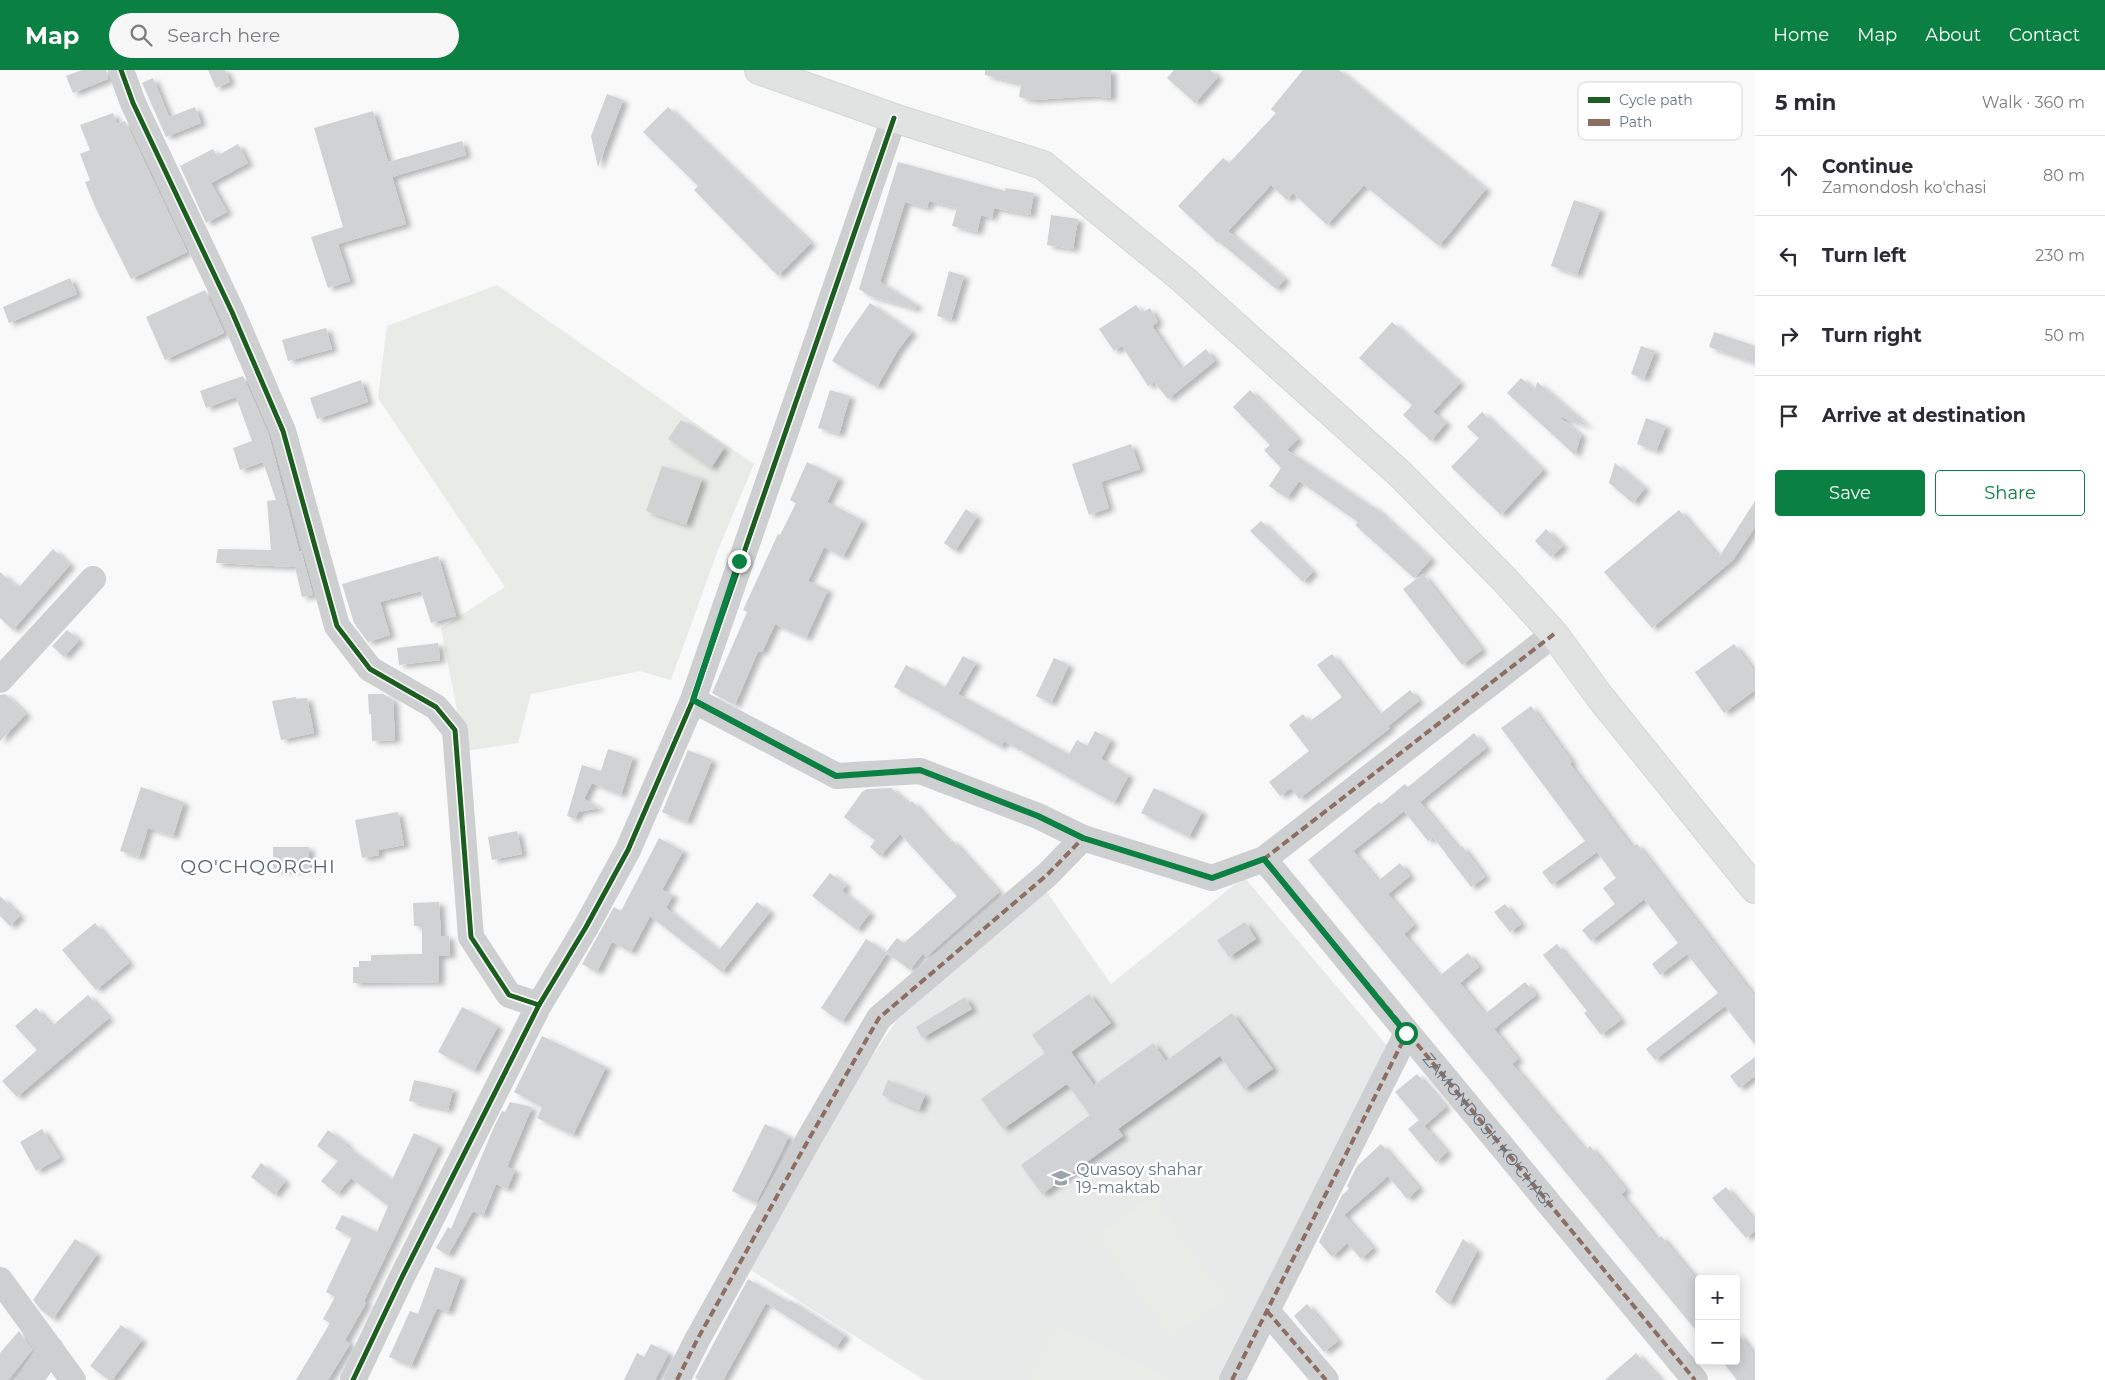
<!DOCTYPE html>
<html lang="en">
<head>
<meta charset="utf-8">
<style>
  :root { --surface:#fff; --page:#f7f7f7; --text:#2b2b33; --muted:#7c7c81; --line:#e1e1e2; --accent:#0b8043 }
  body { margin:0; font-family:Montserrat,sans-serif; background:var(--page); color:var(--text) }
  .controls { position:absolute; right:15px; bottom:15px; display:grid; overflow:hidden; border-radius:5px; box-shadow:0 2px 12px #0003 }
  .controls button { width:45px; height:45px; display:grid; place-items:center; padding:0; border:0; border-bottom:1px solid var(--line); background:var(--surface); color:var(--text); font:25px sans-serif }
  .stop { position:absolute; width:15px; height:15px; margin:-11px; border:4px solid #0b8043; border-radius:50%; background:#fff }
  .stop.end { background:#0b8043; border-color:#fff; box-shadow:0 1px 5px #0008 }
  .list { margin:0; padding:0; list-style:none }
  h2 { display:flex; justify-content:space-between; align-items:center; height:65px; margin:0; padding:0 20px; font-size:21px }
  h2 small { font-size:16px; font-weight:400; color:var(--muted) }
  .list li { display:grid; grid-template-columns:32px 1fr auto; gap:15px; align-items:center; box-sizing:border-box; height:80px; padding:0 20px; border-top:1px solid var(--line) }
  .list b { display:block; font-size:19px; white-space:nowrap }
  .list p { margin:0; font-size:16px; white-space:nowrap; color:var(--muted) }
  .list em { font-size:16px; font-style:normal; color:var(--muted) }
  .actions { display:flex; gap:10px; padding:15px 20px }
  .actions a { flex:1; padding:11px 0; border:1px solid var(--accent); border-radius:5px; text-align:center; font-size:18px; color:var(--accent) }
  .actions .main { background:var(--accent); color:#fff }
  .icon { flex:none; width:28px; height:28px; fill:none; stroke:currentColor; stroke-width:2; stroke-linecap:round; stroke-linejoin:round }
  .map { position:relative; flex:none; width:1755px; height:1310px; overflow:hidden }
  header { display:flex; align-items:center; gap:30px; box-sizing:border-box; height:70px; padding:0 25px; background:var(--accent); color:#fff }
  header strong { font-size:24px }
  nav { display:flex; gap:28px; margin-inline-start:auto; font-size:18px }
  .search { width:350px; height:45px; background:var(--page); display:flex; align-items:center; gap:12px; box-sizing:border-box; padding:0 18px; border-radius:28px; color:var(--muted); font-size:19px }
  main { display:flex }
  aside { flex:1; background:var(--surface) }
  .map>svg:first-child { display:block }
  .built { fill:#e8e9e9 }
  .green { fill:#e8ebe6 }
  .building { fill:#d0d2d3; filter:url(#shadow) }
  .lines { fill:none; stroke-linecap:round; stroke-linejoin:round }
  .major-casing { stroke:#d5d6d7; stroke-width:30 }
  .minor { stroke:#cecfd0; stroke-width:26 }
  .major { stroke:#e1e2e2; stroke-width:28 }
  .quiet { stroke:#8d6e63; stroke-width:4; stroke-dasharray:8 4; stroke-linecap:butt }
  .cycleway-casing { stroke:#fff; stroke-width:8 }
  .cycleway { stroke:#1b5e20; stroke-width:5 }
  .route { stroke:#0b8043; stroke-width:6 }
  .labels { text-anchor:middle; stroke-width:5; stroke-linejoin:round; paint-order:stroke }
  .street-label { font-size:16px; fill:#657683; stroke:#fff }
  .poi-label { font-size:16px; fill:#657683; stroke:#fff; text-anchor:start }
  .quarter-label { font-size:19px; letter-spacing:1px; fill:#57646e; stroke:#fff }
  .key { fill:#fff; stroke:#d1d6da; stroke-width:1 }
  .key-label { font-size:14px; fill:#657683 }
</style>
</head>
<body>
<header>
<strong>Map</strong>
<div class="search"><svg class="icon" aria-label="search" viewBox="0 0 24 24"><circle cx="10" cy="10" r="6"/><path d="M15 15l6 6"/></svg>Search here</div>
<nav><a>Home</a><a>Map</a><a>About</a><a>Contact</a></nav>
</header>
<main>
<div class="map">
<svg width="1755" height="1310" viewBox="0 0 1755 1310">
  <defs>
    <filter id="shadow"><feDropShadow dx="5.5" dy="3" stdDeviation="2.5" flood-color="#0004"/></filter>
  </defs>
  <rect width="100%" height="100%" fill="#f9f9f9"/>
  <!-- built -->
  <path class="built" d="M 1244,807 L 1389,978 L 1219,1310 L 924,1310 L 749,1199 L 851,1017 L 897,950 L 1046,821 L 1111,914 Z"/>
  <!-- green -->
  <g class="green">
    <path d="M 497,215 L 754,394 L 718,480 L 671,610 L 640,601 L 531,624 L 518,673 L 465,681 L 441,558 L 505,517 L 378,328 L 387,256 Z"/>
    <path d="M 1153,1125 L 1227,1227 L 1170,1268 L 1096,1166 Z"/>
    <path d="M 1054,1253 L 1169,1309 L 1168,1310 L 1026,1310 Z"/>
  </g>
  <!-- building -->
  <g class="building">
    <path d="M 82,0 L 106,0 L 108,9 L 73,23 L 66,6 Z"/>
    <path d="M 208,0 L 225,0 L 230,12 L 216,18 Z"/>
    <path d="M 985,0 L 1111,0 L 1111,28 L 1094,26 L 1033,30 L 1019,27 L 1021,14 L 985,5 Z"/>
    <path d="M 1174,0 L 1210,0 L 1218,7 L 1195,33 L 1167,8 Z"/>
    <path d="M 1303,0 L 1339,0 L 1486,119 L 1439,176 L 1364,115 L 1327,155 L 1293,123 L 1287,130 L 1271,115 L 1228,161 L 1285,209 L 1276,219 L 1218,171 L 1217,172 L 1178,136 L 1223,88 L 1229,93 L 1276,43 L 1271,39 Z"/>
    <path d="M 153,8 L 169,47 L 195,37 L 201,53 L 166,67 L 142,13 Z"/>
    <path d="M 607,24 L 623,30 L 598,97 L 591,66 Z"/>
    <path d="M 668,37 L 811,173 L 778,206 L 694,120 L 698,116 L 643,62 Z"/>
    <path d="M 373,41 L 388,92 L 462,71 L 466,85 L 392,107 L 406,154 L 338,174 L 350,211 L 328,218 L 311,167 L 343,157 L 314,58 Z"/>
    <path d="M 113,43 L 117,54 L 125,51 L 187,182 L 131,209 L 96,139 L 85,112 L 90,110 L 80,84 L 90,80 L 80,55 Z"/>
    <path d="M 238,74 L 248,93 L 211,113 L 227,142 L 206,153 L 180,96 L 213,79 L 217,86 Z"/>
    <path d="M 898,92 L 1005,121 L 1006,118 L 1034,123 L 1030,145 L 994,138 L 992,148 L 981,145 L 977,162 L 952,156 L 957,138 L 929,131 L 927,138 L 905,132 L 880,212 L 917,235 L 915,239 L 870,226 L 859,219 Z"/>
    <path d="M 1574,130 L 1600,139 L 1577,205 L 1551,196 Z"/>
    <path d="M 1051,145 L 1078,149 L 1073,179 L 1047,175 Z"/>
    <path d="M 949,201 L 964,206 L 951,250 L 937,246 Z"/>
    <path d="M 70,208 L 77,224 L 9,253 L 3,237 Z"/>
    <path d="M 205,220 L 224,263 L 165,290 L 146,247 Z"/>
    <path d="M 870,233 L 912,262 L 898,280 L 877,317 L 832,291 L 846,267 Z"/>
    <path d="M 1136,235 L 1142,243 L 1150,238 L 1158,252 L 1152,256 L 1181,299 L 1206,279 L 1215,291 L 1168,329 L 1154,312 L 1148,316 L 1122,276 L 1114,281 L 1099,259 Z"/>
    <path d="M 1392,252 L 1460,313 L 1433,342 L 1446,353 L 1431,371 L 1403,345 L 1412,335 L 1359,288 Z"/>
    <path d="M 326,258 L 332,279 L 288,291 L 282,270 Z"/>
    <path d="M 1714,262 L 1755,276 L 1755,293 L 1709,277 Z"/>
    <path d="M 1641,276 L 1655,281 L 1644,309 L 1631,304 Z"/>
    <path d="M 243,306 L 269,366 L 299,481 L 301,481 L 313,525 L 302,527 L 295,497 L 216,493 L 218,479 L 271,480 L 267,431 L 276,430 L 263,392 L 240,400 L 233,378 L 252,371 L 236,327 L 206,338 L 200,321 Z"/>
    <path d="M 1521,308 L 1535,320 L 1537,312 L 1588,356 L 1558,346 L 1581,365 L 1575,385 L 1507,323 Z"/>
    <path d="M 361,310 L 368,332 L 317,349 L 310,328 Z"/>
    <path d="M 830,320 L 850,326 L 839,364 L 818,358 Z"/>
    <path d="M 1250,320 L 1298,369 L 1287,380 L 1372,437 L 1373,436 L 1431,489 L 1414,508 L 1355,455 L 1358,452 L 1299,411 L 1287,428 L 1269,416 L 1281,398 L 1264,380 L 1270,375 L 1233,337 Z"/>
    <path d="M 1482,342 L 1543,400 L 1501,445 L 1451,397 L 1479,368 L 1467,357 Z"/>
    <path d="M 1646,348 L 1666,356 L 1656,381 L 1637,374 Z"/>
    <path d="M 681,350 L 724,378 L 711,398 L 668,369 Z"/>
    <path d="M 1131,374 L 1140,399 L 1101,412 L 1109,438 L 1089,445 L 1072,394 Z"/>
    <path d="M 807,392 L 839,408 L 827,432 L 862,450 L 843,487 L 824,477 L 808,511 L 828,520 L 806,568 L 775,554 L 762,582 L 758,581 L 735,635 L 712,623 L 747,542 L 743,540 L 778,464 L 780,465 L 796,433 L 790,430 Z"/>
    <path d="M 1615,393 L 1645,418 L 1633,433 L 1609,413 Z"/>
    <path d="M 662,396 L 702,409 L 686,455 L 646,441 Z"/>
    <path d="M 1755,431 L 1755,457 L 1733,490 L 1652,558 L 1604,502 L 1679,440 L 1719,487 Z"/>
    <path d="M 966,439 L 977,447 L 955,481 L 944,473 Z"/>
    <path d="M 1261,451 L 1313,502 L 1303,512 L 1250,461 Z"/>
    <path d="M 1546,459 L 1563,476 L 1551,487 L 1535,471 Z"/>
    <path d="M 53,479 L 70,495 L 13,560 L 0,548 L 0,502 L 18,518 Z"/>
    <path d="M 438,486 L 456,546 L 431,553 L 421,521 L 380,532 L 390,565 L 368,572 L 354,553 L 342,514 Z"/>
    <path d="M 1423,504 L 1482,580 L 1462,595 L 1403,519 Z"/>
    <path d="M 67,560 L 79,570 L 64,587 L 52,576 Z"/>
    <path d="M 438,573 L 440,590 L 399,595 L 397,578 Z"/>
    <path d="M 1734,574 L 1755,602 L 1755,620 L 1724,643 L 1695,602 Z"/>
    <path d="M 1332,584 L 1379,645 L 1410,620 L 1419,631 L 1388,656 L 1390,658 L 1299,729 L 1291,718 L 1280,726 L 1269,712 L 1309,681 L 1289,655 L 1303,644 L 1309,652 L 1342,627 L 1317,595 Z"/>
    <path d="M 963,586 L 976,593 L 958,624 L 1069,684 L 1077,670 L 1087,676 L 1095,661 L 1111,670 L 1101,689 L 1129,705 L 1114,733 L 1004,671 L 1001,677 L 894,617 L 906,595 L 945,617 Z"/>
    <path d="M 1054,588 L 1069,595 L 1051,633 L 1036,626 Z"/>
    <path d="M 5,624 L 26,644 L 0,671 L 0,625 Z"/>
    <path d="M 368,624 L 383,624 L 393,630 L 395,670 L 372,671 L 371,644 L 369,644 Z"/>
    <path d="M 296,627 L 296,629 L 307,628 L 314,663 L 281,670 L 272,631 Z"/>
    <path d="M 1531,636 L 1572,692 L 1570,694 L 1632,777 L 1637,774 L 1755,927 L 1755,975 L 1725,936 L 1655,990 L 1646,979 L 1718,923 L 1687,884 L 1660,905 L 1652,894 L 1678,873 L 1644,829 L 1591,871 L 1582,860 L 1615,834 L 1603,818 L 1616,808 L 1597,782 L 1552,815 L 1542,802 L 1585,771 L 1501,658 Z"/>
    <path d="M 1474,663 L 1486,678 L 1420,732 L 1459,779 L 1462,776 L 1485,807 L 1471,817 L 1433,767 L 1428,771 L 1404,741 L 1353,781 L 1378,811 L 1400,793 L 1410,806 L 1388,824 L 1414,855 L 1404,864 L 1439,906 L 1468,883 L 1479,897 L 1460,913 L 1485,944 L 1525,912 L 1536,925 L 1494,959 L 1518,989 L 1512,994 L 1585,1080 L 1590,1076 L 1626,1120 L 1621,1124 L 1657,1169 L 1661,1166 L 1696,1209 L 1695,1209 L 1699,1214 L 1699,1264 L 1308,790 L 1379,732 L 1381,734 L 1405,714 L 1408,717 Z"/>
    <path d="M 608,679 L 633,687 L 621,725 L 592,713 L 584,729 L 600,738 L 578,742 L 575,749 L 567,746 L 582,695 L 601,701 Z"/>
    <path d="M 688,680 L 712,690 L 687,752 L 662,742 Z"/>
    <path d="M 141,717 L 184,732 L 173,766 L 148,758 L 139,787 L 120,781 Z"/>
    <path d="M 891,718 L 909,734 L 912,731 L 949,772 L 952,770 L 999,822 L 926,887 L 923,883 L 910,900 L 886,882 L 897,868 L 904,873 L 957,826 L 900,764 L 880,786 L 870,777 L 875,770 L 844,747 L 862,722 L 867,719 Z"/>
    <path d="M 1154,718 L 1202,742 L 1189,767 L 1141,743 Z"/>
    <path d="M 398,742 L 404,775 L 378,780 L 379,785 L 362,788 L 355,750 Z"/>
    <path d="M 517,761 L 522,784 L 492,790 L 488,767 Z"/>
    <path d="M 659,768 L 683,781 L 662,820 L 673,825 L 666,838 L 719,880 L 757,832 L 770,842 L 722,902 L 650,846 L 631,882 L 612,872 L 597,902 L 582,894 L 614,837 L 621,841 Z"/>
    <rect x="273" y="777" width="36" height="23"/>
    <path d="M 830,803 L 846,815 L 842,821 L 870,843 L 857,860 L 812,826 Z"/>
    <path d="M 0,826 L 20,846 L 10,856 L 0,846 Z"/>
    <path d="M 439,832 L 441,866 L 449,866 L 450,885 L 439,886 L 439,912 L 353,913 L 353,897 L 359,897 L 359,891 L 371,891 L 371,885 L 422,884 L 422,856 L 414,856 L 413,833 Z"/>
    <path d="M 1505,834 L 1521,854 L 1510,862 L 1494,842 Z"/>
    <path d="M 1245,852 L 1256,869 L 1229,887 L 1217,870 Z"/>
    <path d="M 95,853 L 129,893 L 96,920 L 62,880 Z"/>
    <path d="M 866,869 L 887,883 L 842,952 L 821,938 Z"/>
    <path d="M 1557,874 L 1621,950 L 1601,965 L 1584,943 L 1587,941 L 1543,885 Z"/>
    <path d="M 1089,924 L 1111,953 L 1071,982 L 1094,1015 L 1153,973 L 1166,991 L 1232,943 L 1273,999 L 1244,1019 L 1220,986 L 1118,1059 L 1123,1066 L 1042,1124 L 1021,1095 L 1090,1045 L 1067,1014 L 1003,1059 L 981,1029 L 1045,983 L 1032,965 Z"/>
    <path d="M 88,925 L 109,948 L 17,1027 L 2,1011 L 37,980 L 15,956 L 36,938 L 52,956 Z"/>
    <path d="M 965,927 L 972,939 L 922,968 L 916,957 Z"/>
    <path d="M 462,937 L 498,956 L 474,1001 L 438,982 Z"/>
    <path d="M 542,966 L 606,997 L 573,1065 L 537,1048 L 542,1037 L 514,1022 Z"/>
    <path d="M 1755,987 L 1755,1006 L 1739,1018 L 1730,1006 Z"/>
    <path d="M 1417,1004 L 1446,1037 L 1424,1056 L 1395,1022 Z"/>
    <path d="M 414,1010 L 453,1019 L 448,1040 L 409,1031 Z"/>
    <path d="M 888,1010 L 925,1025 L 919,1040 L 882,1025 Z"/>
    <path d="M 510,1032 L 532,1037 L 507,1097 L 515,1100 L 507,1119 L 496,1114 L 483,1146 L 473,1141 L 448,1185 L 436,1178 L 448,1157 L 451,1159 L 494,1057 L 502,1041 L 505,1042 Z"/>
    <path d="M 1419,1050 L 1447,1082 L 1436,1092 L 1408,1059 Z"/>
    <path d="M 765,1054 L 789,1066 L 756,1133 L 732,1121 Z"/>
    <path d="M 42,1059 L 60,1088 L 36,1101 L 20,1072 Z"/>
    <path d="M 328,1060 L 347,1074 L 346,1076 L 392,1110 L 414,1063 L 439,1075 L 364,1231 L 366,1233 L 345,1270 L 350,1274 L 328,1310 L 296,1310 L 330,1253 L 323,1249 L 335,1227 L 326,1222 L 352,1167 L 335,1159 L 342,1145 L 377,1162 L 388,1136 L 351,1108 L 337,1124 L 321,1111 L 338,1091 L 317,1076 Z"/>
    <path d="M 1381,1074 L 1419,1118 L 1407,1129 L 1388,1106 L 1344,1145 L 1373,1178 L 1361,1189 L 1347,1173 L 1332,1187 L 1319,1172 L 1342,1125 L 1349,1119 L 1347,1116 L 1357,1096 Z"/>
    <path d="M 261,1093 L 285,1111 L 275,1125 L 251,1107 Z"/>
    <path d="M 1726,1117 L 1755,1151 L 1755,1161 L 1746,1168 L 1712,1128 Z"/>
    <path d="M 75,1169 L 97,1184 L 53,1249 L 41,1240 L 33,1230 Z"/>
    <path d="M 1463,1169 L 1477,1181 L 1449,1234 L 1435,1222 Z"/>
    <path d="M 435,1197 L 461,1206 L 448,1242 L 437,1238 L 411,1296 L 389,1287 L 410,1241 L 418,1244 Z"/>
    <path d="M 748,1209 L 789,1232 L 790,1230 L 845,1265 L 836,1278 L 766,1233 L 723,1310 L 699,1310 L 695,1308 Z"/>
    <path d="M 1307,1234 L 1338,1271 L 1324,1282 L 1294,1246 Z"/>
    <path d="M 121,1255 L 142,1270 L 112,1310 L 109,1310 L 90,1296 Z"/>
    <path d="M 19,1261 L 32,1280 L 8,1310 L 0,1310 L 0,1283 Z"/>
    <path d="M 1736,1261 L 1755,1285 L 1755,1310 L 1737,1310 L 1722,1291 L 1736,1291 Z"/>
    <path d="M 651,1274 L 669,1283 L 655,1310 L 624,1310 L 637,1283 L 644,1287 Z"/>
    <path d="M 1636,1283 L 1661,1310 L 1605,1310 Z"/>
  </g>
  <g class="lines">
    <!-- major casing -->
    <g class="major-casing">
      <path id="major" d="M 759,0 L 894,48 L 1043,95 L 1184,210 L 1400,404 L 1504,509 L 1554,564 L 1600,627 L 1755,819"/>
    </g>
    <!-- minor -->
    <g class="minor">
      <path d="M 121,0 L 133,33 L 232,242 L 283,361 L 337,556 L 370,599 L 436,637 L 455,660 L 471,867 L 509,925 L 539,935"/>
      <path d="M 0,610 L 93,509"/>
      <path d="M 693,630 L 837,706 L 920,701 L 1038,746 L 1083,768 L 1212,808 L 1264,789 L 1554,564"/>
      <path d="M 1264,789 L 1695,1310"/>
      <path d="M 0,1210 L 73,1310"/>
      <path d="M 1267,1241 L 1326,1310"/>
      <path d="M 30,1310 L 51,1279"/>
      <path d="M 353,1310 L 402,1207 L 539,935 L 586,857 L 628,780 L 693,630 L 894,48"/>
      <path d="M 677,1310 L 697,1270 L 810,1067 L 879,948 L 1047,805 L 1083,768"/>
      <path d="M 1232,1310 L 1407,963"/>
    </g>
    <!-- major -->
    <use href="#major" class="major"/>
    <!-- quiet -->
    <g class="quiet">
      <path d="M 693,630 L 837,706 L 920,701 L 1038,746 L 1083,768 L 1212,808 L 1264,789 L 1554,564"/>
      <path id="s1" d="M 1264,789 L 1695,1310"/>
      <path d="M 1267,1241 L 1326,1310"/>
      <path d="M 677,1310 L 697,1270 L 810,1067 L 879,948 L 1047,805 L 1083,768"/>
      <path d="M 1232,1310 L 1407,963"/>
    </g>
    <!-- cycleway casing -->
    <g class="cycleway-casing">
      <g id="cycleway">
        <path d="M 121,0 L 133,33 L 232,242 L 283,361 L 337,556 L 370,599 L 436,637 L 455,660 L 471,867 L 509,925 L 539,935"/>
        <path d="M 353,1310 L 402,1207 L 539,935 L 586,857 L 628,780 L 693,630 L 894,48"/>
      </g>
    </g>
    <!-- cycleway -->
    <use href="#cycleway" class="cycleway"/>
  </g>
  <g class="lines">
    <!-- route -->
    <path class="route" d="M 739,491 L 693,630 L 836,706 L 920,700 L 1038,746 L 1083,768 L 1212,808 L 1264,789 L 1406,963"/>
  </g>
  <!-- icons -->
  <defs>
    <g id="school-bare" transform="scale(1.5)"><path d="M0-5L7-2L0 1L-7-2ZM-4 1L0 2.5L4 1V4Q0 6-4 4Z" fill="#99a4ac" stroke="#fff" stroke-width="2.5" paint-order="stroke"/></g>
  </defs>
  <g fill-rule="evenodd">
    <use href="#school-bare" x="1061" y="1108"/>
  </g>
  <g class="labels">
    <!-- street labels -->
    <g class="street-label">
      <text dy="6" stroke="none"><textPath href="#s1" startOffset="352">ZAMONDOSH KO'CHASI</textPath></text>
    </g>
    <!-- poi labels -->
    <g class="poi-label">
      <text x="1076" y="1105">Quvasoy shahar<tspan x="1076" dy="18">19-maktab</tspan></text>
    </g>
    <!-- quarter labels -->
    <g class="quarter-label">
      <text x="258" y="803">QO'CHQORCHI</text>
    </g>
  </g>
  <!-- legend -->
  <rect x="1578" y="12" width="164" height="58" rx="8" class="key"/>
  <rect x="1588" y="27" width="22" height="6" fill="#1b5e20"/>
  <rect x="1588" y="49" width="22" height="7" fill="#8d6e63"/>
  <g class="key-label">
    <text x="1619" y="35">Cycle path</text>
    <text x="1619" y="57">Path</text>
  </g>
</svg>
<div class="controls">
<button>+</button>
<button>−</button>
</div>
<div class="stop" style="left:1406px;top:963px"></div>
<div class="stop end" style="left:739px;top:491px"></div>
</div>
<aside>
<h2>5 min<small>Walk · 360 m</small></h2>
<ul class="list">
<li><svg class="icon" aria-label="ahead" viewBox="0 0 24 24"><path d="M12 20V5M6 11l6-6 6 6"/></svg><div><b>Continue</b><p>Zamondosh ko'chasi</p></div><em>80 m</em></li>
<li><svg class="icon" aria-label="left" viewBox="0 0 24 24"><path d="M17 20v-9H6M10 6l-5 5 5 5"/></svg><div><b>Turn left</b></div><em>230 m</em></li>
<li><svg class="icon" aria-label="right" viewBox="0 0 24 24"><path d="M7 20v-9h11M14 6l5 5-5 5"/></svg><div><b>Turn right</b></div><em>50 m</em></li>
<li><svg class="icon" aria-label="arrive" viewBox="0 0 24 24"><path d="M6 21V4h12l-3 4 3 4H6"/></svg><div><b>Arrive at destination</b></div></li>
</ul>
<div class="actions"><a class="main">Save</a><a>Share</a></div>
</aside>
</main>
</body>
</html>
